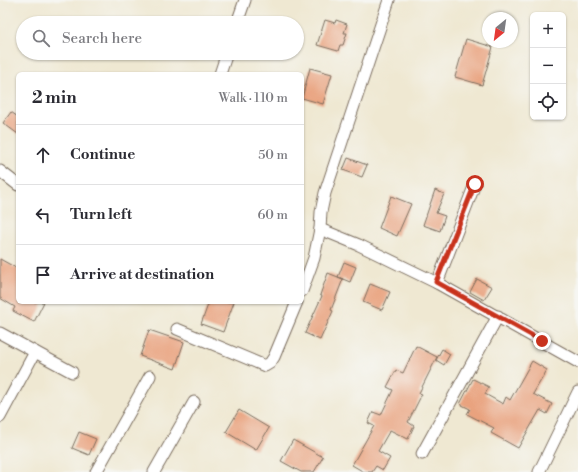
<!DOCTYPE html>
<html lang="en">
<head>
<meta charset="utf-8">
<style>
  :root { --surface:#fff; --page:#f7f7f7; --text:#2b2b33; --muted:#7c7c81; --line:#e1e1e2 }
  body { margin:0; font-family:"Libre Bodoni",serif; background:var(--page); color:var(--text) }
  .controls { position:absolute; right:12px; top:12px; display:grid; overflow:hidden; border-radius:6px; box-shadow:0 1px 3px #0004 }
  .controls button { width:36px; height:36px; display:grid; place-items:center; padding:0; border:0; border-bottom:1px solid var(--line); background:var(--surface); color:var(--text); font:20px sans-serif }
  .compass { position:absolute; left:482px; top:12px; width:36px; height:36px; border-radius:50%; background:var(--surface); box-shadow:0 1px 3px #0004; rotate:209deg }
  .stop { position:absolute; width:12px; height:12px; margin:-9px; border:3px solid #c8321e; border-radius:50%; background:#fff }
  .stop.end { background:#c8321e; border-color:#fff; box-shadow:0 1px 4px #0008 }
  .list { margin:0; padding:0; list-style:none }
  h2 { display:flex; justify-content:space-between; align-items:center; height:52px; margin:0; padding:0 16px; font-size:17px }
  h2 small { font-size:13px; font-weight:400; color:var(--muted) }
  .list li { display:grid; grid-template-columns:26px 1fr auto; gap:12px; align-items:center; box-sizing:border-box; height:60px; padding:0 16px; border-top:1px solid var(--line) }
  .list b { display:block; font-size:15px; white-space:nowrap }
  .list em { font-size:13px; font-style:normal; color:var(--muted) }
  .icon { flex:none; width:22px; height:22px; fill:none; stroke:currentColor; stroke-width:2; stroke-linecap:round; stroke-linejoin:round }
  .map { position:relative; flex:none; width:578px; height:472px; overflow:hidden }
  .search { position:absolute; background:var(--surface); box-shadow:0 1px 3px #0004; left:16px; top:16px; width:288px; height:44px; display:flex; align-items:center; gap:10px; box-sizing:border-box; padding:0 14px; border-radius:22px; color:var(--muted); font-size:15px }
  .panel { position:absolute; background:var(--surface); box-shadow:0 1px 3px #0004; left:16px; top:72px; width:288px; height:232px; border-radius:6px }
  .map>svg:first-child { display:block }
  .building { fill:#e9a27e }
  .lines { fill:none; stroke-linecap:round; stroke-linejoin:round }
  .minor-casing { stroke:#7a6c5d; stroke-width:13 }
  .minor { stroke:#fff; stroke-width:11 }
  .route { stroke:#c8321e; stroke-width:5 }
</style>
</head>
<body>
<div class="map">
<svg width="578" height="472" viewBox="0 0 578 472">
  <rect width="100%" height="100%" fill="#f6f6f2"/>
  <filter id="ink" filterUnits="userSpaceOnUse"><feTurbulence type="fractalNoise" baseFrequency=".025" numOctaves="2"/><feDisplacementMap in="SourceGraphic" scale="8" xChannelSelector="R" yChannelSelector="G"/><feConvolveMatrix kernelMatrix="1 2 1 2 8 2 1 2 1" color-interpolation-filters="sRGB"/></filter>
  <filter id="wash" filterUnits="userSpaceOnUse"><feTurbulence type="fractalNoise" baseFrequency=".012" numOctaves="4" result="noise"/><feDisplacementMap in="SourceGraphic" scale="16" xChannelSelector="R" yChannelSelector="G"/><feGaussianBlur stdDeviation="0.9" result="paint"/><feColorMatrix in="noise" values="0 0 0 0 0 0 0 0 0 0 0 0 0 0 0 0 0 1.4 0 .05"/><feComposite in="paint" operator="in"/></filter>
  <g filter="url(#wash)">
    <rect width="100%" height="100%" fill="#efe8d2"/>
    <g id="blocks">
      <!-- building -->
      <g class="building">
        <path d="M 325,20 L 335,23 L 336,20 L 347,24 L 344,33 L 347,33 L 343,45 L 340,45 L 338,51 L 317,45 Z"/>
        <path d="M 466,39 L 493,47 L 482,85 L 455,77 Z"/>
        <path d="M 310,68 L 332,74 L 323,104 L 302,98 Z"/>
        <path d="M 11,112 L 18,117 L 18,134 L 3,123 Z"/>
        <path d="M 348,158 L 367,165 L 362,177 L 343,170 Z"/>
        <path d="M 435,190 L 444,194 L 436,213 L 445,216 L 440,231 L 423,225 Z"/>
        <path d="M 391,196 L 411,204 L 397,236 L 379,228 Z"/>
        <path d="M 0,259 L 18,269 L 18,302 L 44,302 L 34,322 L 13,311 L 15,307 L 0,298 Z"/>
        <path d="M 344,262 L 356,267 L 350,282 L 338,277 Z"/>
        <path d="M 328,273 L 343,279 L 331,310 L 333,311 L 320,340 L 305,333 L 322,296 L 320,295 Z"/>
        <path d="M 477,279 L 492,287 L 484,300 L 470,292 Z"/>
        <path d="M 370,284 L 390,292 L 382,310 L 363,302 Z"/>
        <path d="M 209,302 L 234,302 L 223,332 L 201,324 Z"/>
        <path d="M 149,330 L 184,342 L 175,369 L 140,356 Z"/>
        <path d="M 416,346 L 437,357 L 419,393 L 422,394 L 408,422 L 414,426 L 408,439 L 390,430 L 378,451 L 390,458 L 383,470 L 376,466 L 372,472 L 364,472 L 352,465 L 374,426 L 368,423 L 373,412 L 381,415 L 393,390 L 387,387 L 396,370 L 403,373 Z"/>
        <path d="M 442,349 L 450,354 L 444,365 L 436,360 Z"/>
        <path d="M 532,361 L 547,370 L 533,394 L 552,404 L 547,414 L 540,410 L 518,448 L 491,433 L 494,428 L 467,414 L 470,409 L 460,404 L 473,379 L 489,387 L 485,394 L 503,404 L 506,397 L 510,400 Z"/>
        <path d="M 239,410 L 269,428 L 256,450 L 226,432 Z"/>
        <path d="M 79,432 L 96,439 L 89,455 L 72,448 Z"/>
        <path d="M 293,440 L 323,457 L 314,472 L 301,472 L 281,461 Z"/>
      </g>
    </g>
  </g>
  <g filter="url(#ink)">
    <use href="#blocks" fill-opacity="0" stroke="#7a6c5d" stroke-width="1"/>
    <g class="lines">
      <!-- minor casing -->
      <g class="minor-casing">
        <g id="minor">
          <path d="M 237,23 L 245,0"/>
          <path d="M 220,74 L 227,53"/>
          <path d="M 0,171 L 18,185"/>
          <path d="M 320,229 L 359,245 L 437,283 L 578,362"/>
          <path d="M 437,283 L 475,184"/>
          <path d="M 302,291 L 314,258 L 320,229 L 321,212 L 325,193 L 389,0"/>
          <path d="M 177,329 L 265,366 L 270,363 L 274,357 L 297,302"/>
          <path d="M 0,333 L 72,372"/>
          <path d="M 0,417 L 35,352"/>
          <path d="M 422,454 L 498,316"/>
          <path d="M 96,472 L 150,376"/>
          <path d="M 154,472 L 194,402"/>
          <path d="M 539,472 L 578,392"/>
        </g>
      </g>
      <!-- minor -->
      <use href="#minor" class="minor"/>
    </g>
  </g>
  <g class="lines" filter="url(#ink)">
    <!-- route -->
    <path class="route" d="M 475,184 L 436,282 L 542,341"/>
  </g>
</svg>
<div class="controls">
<button>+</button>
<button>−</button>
<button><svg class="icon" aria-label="locate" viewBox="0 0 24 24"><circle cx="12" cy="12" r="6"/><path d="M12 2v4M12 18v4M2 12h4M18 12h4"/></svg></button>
</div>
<svg class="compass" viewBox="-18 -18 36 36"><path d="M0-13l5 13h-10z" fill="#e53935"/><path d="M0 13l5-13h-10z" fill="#7c7c81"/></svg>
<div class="stop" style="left:475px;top:184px"></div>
<div class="stop end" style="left:542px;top:341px"></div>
<div class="search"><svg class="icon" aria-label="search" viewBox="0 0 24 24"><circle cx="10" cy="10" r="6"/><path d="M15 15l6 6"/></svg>Search here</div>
<section class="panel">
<h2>2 min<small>Walk · 110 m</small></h2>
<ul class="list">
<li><svg class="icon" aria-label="ahead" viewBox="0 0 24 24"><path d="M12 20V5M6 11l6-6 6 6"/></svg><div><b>Continue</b></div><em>50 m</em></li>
<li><svg class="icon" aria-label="left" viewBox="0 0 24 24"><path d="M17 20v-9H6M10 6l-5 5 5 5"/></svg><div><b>Turn left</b></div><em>60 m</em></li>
<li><svg class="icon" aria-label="arrive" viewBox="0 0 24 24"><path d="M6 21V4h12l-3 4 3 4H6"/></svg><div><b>Arrive at destination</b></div></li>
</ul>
</section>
</div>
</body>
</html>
